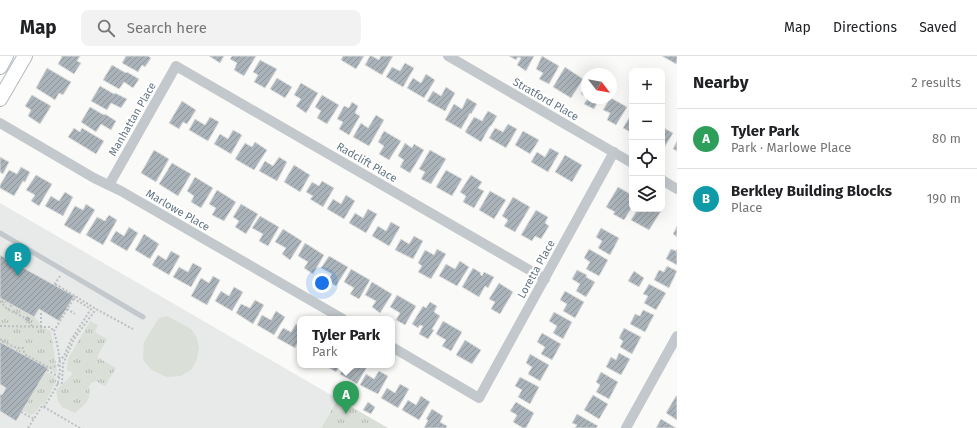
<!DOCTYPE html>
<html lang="en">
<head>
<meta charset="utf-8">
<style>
  :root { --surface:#fff; --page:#f2f2f2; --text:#202124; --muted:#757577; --line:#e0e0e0; --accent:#e4572e }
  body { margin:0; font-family:"Fira Sans",sans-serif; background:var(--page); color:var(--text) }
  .controls { position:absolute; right:12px; top:12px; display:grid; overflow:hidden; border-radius:8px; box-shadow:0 4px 16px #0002 }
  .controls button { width:36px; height:36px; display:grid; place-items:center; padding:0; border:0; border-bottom:1px solid var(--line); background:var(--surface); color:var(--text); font:20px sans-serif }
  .compass { position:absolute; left:581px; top:12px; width:36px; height:36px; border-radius:50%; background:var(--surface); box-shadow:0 4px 16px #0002; rotate:121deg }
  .you { position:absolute; left:322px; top:227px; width:14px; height:14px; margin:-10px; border:3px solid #fff; border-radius:50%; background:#1a73e8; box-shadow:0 0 0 6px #1a73e833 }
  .badge { display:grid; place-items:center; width:26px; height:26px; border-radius:50%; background:var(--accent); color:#fff; font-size:13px; font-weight:700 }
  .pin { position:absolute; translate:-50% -33px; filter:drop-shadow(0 1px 2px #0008) }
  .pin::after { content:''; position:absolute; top:21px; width:14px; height:12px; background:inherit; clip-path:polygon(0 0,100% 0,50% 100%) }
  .popup { position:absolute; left:297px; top:260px; width:98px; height:52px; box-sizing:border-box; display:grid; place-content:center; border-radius:8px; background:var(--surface); filter:drop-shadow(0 1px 3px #0005); font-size:13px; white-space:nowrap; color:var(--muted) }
  .popup b { font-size:15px; color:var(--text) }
  .popup::after { content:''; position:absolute; left:50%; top:100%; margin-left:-8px; border:8px solid transparent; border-top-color:var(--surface) }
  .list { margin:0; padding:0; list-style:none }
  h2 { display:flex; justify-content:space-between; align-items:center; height:52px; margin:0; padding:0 16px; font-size:17px }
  h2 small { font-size:13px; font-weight:400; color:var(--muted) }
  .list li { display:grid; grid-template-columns:26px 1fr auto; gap:12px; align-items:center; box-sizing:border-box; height:60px; padding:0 16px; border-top:1px solid var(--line) }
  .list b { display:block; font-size:15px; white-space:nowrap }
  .list p { margin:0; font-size:13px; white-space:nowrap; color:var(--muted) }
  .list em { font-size:13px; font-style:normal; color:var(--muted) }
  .icon { flex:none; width:22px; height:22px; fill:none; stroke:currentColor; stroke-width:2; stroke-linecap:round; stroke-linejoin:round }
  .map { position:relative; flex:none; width:677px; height:372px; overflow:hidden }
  header { display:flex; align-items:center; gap:24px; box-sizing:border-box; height:56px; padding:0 20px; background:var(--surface); border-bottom:1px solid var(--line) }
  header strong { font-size:19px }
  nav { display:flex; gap:22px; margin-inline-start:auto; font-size:14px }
  .search { width:280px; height:36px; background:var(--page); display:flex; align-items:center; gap:10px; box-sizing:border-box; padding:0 14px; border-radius:8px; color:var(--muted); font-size:15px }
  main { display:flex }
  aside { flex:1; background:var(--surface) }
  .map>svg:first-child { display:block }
  .built { fill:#e8e9e9 }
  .green { fill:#dadfd7 }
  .park { fill:url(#park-tufts) }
  .building { fill:url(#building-hatch); stroke:#dcdcda }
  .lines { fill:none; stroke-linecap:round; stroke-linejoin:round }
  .secondary-casing { stroke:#b3babf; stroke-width:16 }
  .path { stroke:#bbbfc2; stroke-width:2; stroke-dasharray:2 2; stroke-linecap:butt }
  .lane { stroke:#c3c8cc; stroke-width:5 }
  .street { stroke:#c3c8cc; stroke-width:10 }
  .secondary { stroke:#fff; stroke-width:14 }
  .labels { text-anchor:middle; stroke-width:4; stroke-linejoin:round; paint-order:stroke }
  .street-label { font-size:11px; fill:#657683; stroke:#fff }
</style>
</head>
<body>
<header>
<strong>Map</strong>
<div class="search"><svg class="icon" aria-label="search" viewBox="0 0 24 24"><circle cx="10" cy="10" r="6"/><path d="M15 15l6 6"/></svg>Search here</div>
<nav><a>Map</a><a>Directions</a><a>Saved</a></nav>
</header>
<main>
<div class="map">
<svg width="677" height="372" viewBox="0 0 677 372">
  <defs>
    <pattern id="park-tufts" width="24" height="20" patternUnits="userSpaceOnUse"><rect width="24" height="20" fill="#dadfd7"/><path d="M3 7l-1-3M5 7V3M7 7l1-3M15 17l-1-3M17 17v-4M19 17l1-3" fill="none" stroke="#b4b9b4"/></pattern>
    <pattern id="building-hatch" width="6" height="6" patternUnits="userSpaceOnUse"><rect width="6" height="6" fill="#aab3b9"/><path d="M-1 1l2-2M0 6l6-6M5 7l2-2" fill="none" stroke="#8e969c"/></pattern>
  </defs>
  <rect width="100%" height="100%" fill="#fafaf8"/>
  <!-- built -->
  <path class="built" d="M 0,147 L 338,343 L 321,372 L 0,372 Z"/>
  <!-- green -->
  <path class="green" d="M 167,260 L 191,273 L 196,280 L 199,291 L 197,303 L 192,313 L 181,320 L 167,321 L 152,314 L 143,304 L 144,286 L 159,262 Z"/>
  <!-- park -->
  <g class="park">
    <path d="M 0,242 L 34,261 L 44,272 L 51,275 L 57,316 L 55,317 L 48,312 L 0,286 Z"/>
    <path d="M 90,265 L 98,269 L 95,276 L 107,283 L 97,301 L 116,312 L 105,330 L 96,325 L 91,327 L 89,330 C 91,346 86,347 75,357 L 62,351 L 58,345 L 56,334 L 70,321 L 73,317 L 67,314 L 68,303 Z"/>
    <path d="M 46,316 L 55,321 L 56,325 L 44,349 L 41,348 L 35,357 L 31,359 L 22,354 Z"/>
    <path d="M 338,343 L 388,372 L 321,372 Z"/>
  </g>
  <!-- building -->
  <g class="building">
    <path d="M 61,0 L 80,0 L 77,5 L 81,7 L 74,18 L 58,8 L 62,1 Z"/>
    <path d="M 126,0 L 148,0 L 151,2 L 145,11 L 142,9 L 138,16 L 122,7 Z"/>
    <path d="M 209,0 L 224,0 L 220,7 Z"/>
    <path d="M 232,0 L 256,0 L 244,20 L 234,14 L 237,7 L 230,3 Z"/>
    <path d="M 343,0 L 364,0 L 356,13 L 341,4 Z"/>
    <path d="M 370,0 L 372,0 L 379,4 L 381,0 L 393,0 L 382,19 L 365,9 Z"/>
    <path d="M 509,0 L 534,0 L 526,15 L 517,9 L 521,2 L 518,1 L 516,4 Z"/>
    <path d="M 542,0 L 559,10 L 549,28 L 539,23 L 543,17 L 536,13 Z"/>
    <path d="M 662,0 L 677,0 L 677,6 L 676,8 Z"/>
    <path d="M 260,4 L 277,13 L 265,32 L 254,26 L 258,19 L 253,16 Z"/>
    <path d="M 405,7 L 414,12 L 403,31 L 386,21 L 392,11 L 400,15 Z"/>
    <path d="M 112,9 L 126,17 L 127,16 L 139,23 L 133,32 L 124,26 L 119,33 L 103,24 Z"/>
    <path d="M 565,11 L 583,23 L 571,42 L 553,31 Z"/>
    <path d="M 47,12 L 71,26 L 63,39 L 59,37 L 55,44 L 36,32 Z"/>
    <path d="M 426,18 L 435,24 L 424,42 L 407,32 L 413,22 L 421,27 Z"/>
    <path d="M 277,22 L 292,31 L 285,42 L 270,33 Z"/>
    <path d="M 301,27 L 318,37 L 306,57 L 296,50 L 301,43 L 294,39 Z"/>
    <path d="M 587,27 L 587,41 L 581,38 Z"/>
    <path d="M 100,30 L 114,38 L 115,37 L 127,43 L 121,52 L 111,47 L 107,54 L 91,45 Z"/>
    <path d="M 446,31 L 455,37 L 445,55 L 427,45 L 433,35 L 441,40 Z"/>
    <path d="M 32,39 L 51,50 L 40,68 L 28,60 L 31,54 L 25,50 Z"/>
    <path d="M 322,39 L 339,49 L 327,68 L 317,62 L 321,55 L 315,51 Z"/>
    <path d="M 467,42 L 477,48 L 471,58 L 470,57 L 461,73 L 445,64 L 454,48 L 462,53 Z"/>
    <path d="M 588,42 L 600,42 L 594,53 L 584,48 Z"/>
    <path d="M 610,42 L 611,42 L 627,51 L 616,69 L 607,64 L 610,57 L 603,54 Z"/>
    <path d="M 182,45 L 196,54 L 187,68 L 183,66 L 179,73 L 169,67 Z"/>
    <path d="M 352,46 L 358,50 L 355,57 L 360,60 L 349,79 L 339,73 L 343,66 L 337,63 L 344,50 L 349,52 Z"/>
    <path d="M 90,51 L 104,59 L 105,58 L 116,65 L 111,74 L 101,68 L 96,76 L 81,66 Z"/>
    <path d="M 488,55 L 497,60 L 491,70 L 490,70 L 481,86 L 465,76 L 474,61 L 482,65 Z"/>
    <path d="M 632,57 L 632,77 L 623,72 Z"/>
    <path d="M 376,59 L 384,64 L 369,90 L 353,81 L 361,67 L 368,72 Z"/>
    <path d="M 210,61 L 219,66 L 208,85 L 189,74 L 195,63 L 205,69 Z"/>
    <path d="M 508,68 L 517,73 L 506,92 L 489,82 L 495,72 L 503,76 Z"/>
    <path d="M 662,71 L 673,77 L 662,95 Z"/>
    <path d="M 74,72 L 80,76 L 82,72 L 104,85 L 96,98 L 68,81 Z"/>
    <path d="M 233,74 L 242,79 L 231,98 L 214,88 L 220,78 L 228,83 Z"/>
    <path d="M 384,75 L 401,85 L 389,104 L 379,98 L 384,90 L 378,86 Z"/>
    <path d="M 523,75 L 539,84 L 530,98 L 515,89 Z"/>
    <path d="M 677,85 L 677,95 L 673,93 Z"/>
    <path d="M 255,86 L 267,94 L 254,114 L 235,103 L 245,87 L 252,91 Z"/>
    <path d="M 405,87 L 412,92 L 414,88 L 424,94 L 410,117 L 400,111 L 404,104 L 398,100 Z"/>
    <path d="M 550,92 L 559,97 L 548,116 L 531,106 L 537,96 L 545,101 Z"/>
    <path d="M 154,94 L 169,103 L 156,126 L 141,117 Z"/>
    <path d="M 430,94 L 446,103 L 431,128 L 421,123 L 425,116 L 419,113 Z"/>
    <path d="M 565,99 L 582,109 L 572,126 L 555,116 Z"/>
    <path d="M 0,101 L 9,106 L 3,118 L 0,116 Z"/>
    <path d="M 279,101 L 287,106 L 277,125 L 259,115 L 265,105 L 273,110 Z"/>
    <path d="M 172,107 L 191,118 L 178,140 L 159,128 Z"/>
    <path d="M 294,109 L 310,119 L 300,136 L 284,126 Z"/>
    <path d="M 21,111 L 30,116 L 25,126 L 23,125 L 14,140 L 0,132 L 0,129 L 9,114 L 17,118 Z"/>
    <path d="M 446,114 L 462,123 L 452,140 L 436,131 Z"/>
    <path d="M 36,119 L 52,128 L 39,150 L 31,145 L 35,139 L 26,134 Z"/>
    <path d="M 471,119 L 482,126 L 478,132 L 484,135 L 474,152 L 463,146 L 466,140 L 460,136 Z"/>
    <path d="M 195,121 L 213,132 L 201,152 L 191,146 L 194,140 L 187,135 Z"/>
    <path d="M 322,125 L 334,132 L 323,151 L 310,143 L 313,140 L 306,136 L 312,126 L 319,130 Z"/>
    <path d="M 618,131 L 632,139 L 632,151 L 624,164 L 613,158 L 615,156 L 606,151 Z"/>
    <path d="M 217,134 L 236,146 L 224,165 L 212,159 L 216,152 L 209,148 Z"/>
    <path d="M 490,135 L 506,144 L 494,163 L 479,154 Z"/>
    <path d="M 65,136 L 73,141 L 63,160 L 45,150 L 51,140 L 59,145 Z"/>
    <path d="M 346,139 L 355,145 L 344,163 L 327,153 L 333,143 L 341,148 Z"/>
    <path d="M 513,141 L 530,151 L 515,176 L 504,170 L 508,164 L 502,160 Z"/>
    <path d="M 86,148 L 95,154 L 80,178 L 64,169 L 75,150 L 83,154 Z"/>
    <path d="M 241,148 L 258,158 L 246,178 L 235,171 L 239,165 L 233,161 Z"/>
    <path d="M 368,153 L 377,158 L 366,177 L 349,167 L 355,157 L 363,162 Z"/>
    <path d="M 638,153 L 641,153 L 646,156 L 648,153 L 658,153 L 661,155 L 649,174 L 631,164 Z"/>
    <path d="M 536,154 L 548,161 L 545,167 L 549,170 L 541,183 L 535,180 L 532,185 L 521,179 Z"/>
    <path d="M 109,159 L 117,164 L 103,189 L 86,179 L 97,161 L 105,165 Z"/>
    <path d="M 260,160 L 279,171 L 268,190 L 259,185 L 263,178 L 252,172 Z"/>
    <path d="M 391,166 L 400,171 L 389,190 L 372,180 L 378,170 L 386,175 Z"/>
    <path d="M 677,170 L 677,181 L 673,178 Z"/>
    <path d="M 129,171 L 138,177 L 127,195 L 110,185 L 116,175 L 124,180 Z"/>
    <path d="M 601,172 L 619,182 L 610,199 L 598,192 L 602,185 L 596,181 Z"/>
    <path d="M 283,173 L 302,185 L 290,204 L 282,198 L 286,192 L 275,186 Z"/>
    <path d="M 144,178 L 159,188 L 150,203 L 135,194 Z"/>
    <path d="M 414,180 L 423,185 L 413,203 L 395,194 L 401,183 L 409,188 Z"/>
    <path d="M 305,187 L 324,199 L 313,218 L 304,212 L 308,206 L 298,200 Z"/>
    <path d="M 437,193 L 446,198 L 431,223 L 418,216 L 422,210 L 418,207 L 425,194 L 434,199 Z"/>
    <path d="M 589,193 L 608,204 L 599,220 L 586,213 L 590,206 L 584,202 Z"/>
    <path d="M 671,193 L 676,195 L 677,193 L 677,209 L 666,203 Z"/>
    <path d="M 171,195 L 180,200 L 169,219 L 152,209 L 158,199 L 166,204 Z"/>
    <path d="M 0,199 L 74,240 L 59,265 L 39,253 L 34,261 L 0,242 Z"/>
    <path d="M 329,200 L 348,211 L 336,230 L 328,225 L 332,218 L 321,212 Z"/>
    <path d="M 460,205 L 469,211 L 457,230 L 439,220 L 446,208 L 455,213 Z"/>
    <path d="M 193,207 L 202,212 L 191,231 L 173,221 L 179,211 L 188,216 Z"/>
    <path d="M 667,210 L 677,215 L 669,232 L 654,224 L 659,214 L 664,216 Z"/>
    <path d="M 473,212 L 481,217 L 480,218 L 482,220 L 484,216 L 494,221 L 488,232 L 485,230 L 479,241 L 462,231 Z"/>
    <path d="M 351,213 L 370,224 L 359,243 L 350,238 L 354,232 L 344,226 Z"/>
    <path d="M 577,214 L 587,219 L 586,221 L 595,226 L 586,241 L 576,235 L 580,228 L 572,223 Z"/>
    <path d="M 634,215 L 644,222 L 639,231 L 628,225 Z"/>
    <path d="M 213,220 L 220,224 L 207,249 L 191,240 L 201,222 L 209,227 Z"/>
    <path d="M 372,226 L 392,238 L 380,257 L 372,251 L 376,245 L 365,239 Z"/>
    <path d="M 499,227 L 513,236 L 500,258 L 491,253 L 495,246 L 489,243 Z"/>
    <path d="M 649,228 L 666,237 L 656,254 L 644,247 L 648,240 L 643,238 Z"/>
    <path d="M 234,231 L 243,236 L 232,255 L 215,245 L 221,235 L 229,240 Z"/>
    <path d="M 565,235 L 584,246 L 575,262 L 563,255 L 567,248 L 560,244 Z"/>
    <path d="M 397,239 L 416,250 L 405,269 L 396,264 L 400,257 L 390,251 Z"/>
    <path d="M 255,244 L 264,249 L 253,268 L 236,257 L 241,248 L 250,252 Z"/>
    <path d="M 430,246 L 437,250 L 434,256 L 440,260 L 432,273 L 434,274 L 428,283 L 419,278 L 423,270 L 420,269 L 418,272 L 412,268 L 423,250 L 426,252 Z"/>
    <path d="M 643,254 L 654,259 L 645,276 L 630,268 L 635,258 L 640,260 Z"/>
    <path d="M 276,255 L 285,261 L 274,279 L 257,269 L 262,259 L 271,264 Z"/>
    <path d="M 554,256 L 572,266 L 563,283 L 553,277 L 557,270 L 549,265 Z"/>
    <path d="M 27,260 L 31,262 L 29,266 L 24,264 Z"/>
    <path d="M 443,265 L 462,276 L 451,295 L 442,290 L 446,284 L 436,278 Z"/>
    <path d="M 296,268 L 300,270 L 300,282 L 295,292 L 277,282 L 283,272 L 291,276 Z"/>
    <path d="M 624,272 L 641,281 L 632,298 L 620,291 L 623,285 L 619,282 Z"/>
    <path d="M 542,277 L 561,288 L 552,304 L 541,298 L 545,291 L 537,286 Z"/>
    <path d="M 465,284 L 481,294 L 472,308 L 456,299 Z"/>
    <path d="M 0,286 L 48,312 L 16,365 L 0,355 L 0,338 L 2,339 L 6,332 L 0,328 Z"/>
    <path d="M 619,297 L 630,303 L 621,319 L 606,311 L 611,301 L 616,304 Z"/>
    <path d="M 530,298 L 549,309 L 540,325 L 528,318 L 532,311 L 526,307 Z"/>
    <path d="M 324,309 L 340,309 L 336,316 Z"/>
    <path d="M 345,309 L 347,309 L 354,313 L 356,309 L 368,309 L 357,328 L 340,318 Z"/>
    <path d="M 379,315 L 388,320 L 378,338 L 360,329 L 366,318 L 374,323 Z"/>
    <path d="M 601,316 L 618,326 L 609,343 L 596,336 L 600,329 L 596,326 Z"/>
    <path d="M 520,321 L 539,331 L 530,348 L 518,341 L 522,334 L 515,330 Z"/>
    <path d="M 400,328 L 409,333 L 398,352 L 381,342 L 387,332 L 395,337 Z"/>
    <path d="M 593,339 L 608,348 L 599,363 L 584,354 Z"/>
    <path d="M 421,340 L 430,346 L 419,364 L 402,354 L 408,344 L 416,349 Z"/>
    <path d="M 676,340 L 677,340 L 677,364 L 666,357 Z"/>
    <path d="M 368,346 L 375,351 L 371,358 L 363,354 Z"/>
    <path d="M 516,346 L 534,357 L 526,372 L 523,372 L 513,366 L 517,359 L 510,355 Z"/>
    <path d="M 432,353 L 443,360 L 440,366 L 447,370 L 446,372 L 424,372 L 428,364 L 426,363 Z"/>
    <path d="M 577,358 L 598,370 L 596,372 L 575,372 L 577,369 L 572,367 Z"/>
    <path d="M 661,363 L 676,372 L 656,372 Z"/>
  </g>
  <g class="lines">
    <!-- secondary casing -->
    <g class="secondary-casing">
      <g id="secondary">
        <path d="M 0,11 L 6,0"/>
        <path d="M 0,43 L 25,0"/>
      </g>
    </g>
    <!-- path -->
    <g class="path">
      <path d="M 60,220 L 54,229 L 57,229 L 96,253 L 133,273"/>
      <path d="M 0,245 L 7,253 L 27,263 L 32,270"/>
      <path d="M 67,253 L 75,258"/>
      <path d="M 8,254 L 12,248"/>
      <path d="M 0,270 L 50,271 L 53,274"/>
      <path d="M 41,271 L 41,255"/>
      <path d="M 0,283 C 7,287 14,293 23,292 L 24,296 L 26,299 L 50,312 L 59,309"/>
      <path d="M 59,305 L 64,300 L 71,284 L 91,253 L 73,242"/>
      <path d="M 47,314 L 59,321"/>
      <path d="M 57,328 L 62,327 L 63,308 L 74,283 L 96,253"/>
      <path d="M 44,351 C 48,345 52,338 56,331 C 64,314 58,292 54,275 L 75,240"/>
      <path d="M 21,356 L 34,363"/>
      <path d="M 28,372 L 42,350 L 80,372"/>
    </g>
    <!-- lane -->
    <path class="lane" d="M 0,177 L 143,261"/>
    <!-- street -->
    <g class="street">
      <path d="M 448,0 L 632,107"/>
      <path d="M 0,67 L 94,122 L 121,135 L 343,263"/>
      <path d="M 662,124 L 677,133"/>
      <path d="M 109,129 L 176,10 L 545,223"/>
      <path d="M 392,291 L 479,342 L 614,96"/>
      <path d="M 626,372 L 677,280"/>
    </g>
    <!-- secondary -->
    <use href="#secondary" class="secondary"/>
  </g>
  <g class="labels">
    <!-- street labels -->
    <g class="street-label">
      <text transform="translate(546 43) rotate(30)" y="4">Stratford Place</text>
      <text transform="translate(132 63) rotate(-60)" y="4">Manhattan Place</text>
      <text transform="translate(367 106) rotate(30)" y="4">Radclift Place</text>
      <text transform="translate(178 154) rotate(30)" y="4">Marlowe Place</text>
      <text transform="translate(536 213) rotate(-61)" y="4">Loretta Place</text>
    </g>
  </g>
</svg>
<div class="controls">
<button>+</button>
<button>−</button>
<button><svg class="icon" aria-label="locate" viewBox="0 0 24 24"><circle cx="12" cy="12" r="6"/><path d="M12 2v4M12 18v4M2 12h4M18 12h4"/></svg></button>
<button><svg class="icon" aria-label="layers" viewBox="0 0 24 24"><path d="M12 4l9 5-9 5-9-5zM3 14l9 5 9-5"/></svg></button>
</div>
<svg class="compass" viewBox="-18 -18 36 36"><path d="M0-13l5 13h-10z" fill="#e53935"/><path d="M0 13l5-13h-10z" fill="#757577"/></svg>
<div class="you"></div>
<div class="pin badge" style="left:346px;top:358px;background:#2e9e5b">A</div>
<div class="popup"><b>Tyler Park</b>Park</div>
<div class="pin badge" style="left:18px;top:220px;background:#0f9aa8">B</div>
</div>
<aside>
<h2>Nearby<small>2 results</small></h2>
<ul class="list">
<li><span class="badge" style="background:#2e9e5b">A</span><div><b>Tyler Park</b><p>Park · Marlowe Place</p></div><em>80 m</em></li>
<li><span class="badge" style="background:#0f9aa8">B</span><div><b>Berkley Building Blocks</b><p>Place</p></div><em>190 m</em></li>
</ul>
</aside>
</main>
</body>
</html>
